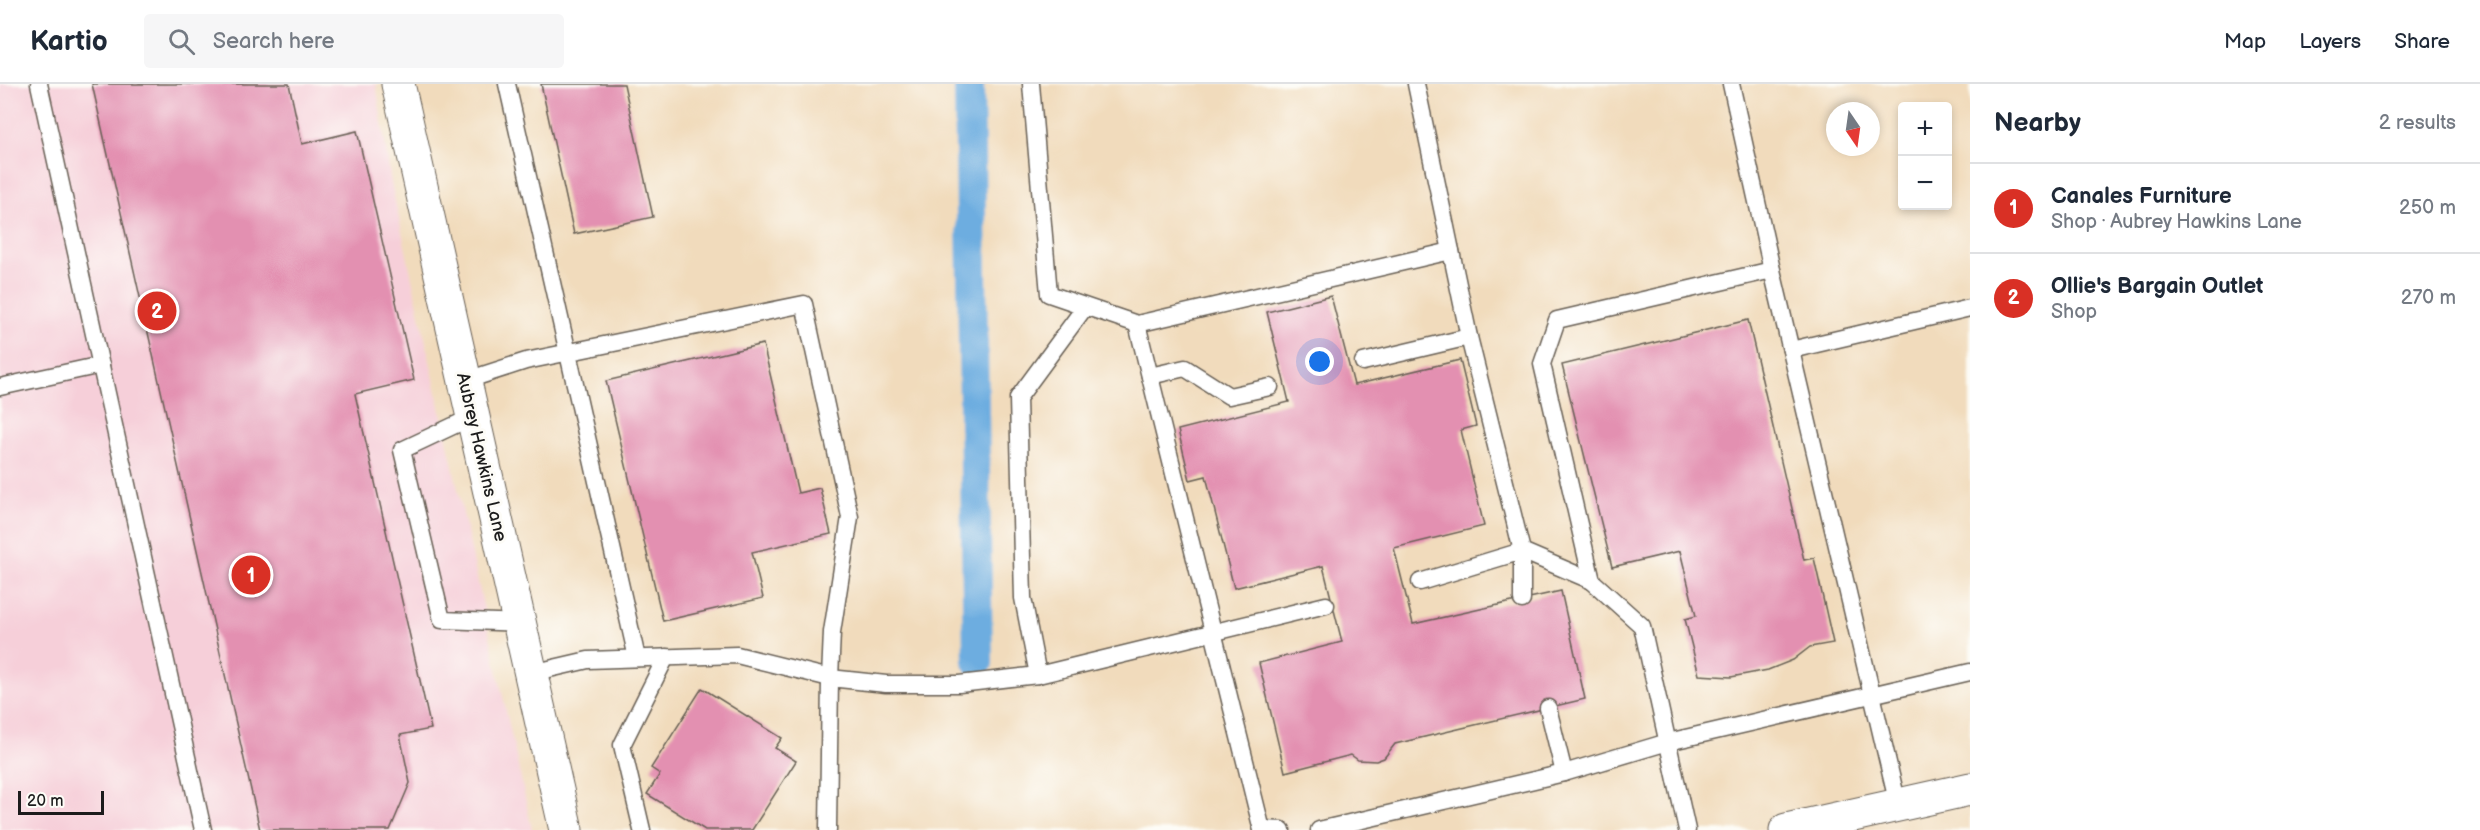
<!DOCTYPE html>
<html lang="en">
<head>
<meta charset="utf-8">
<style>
  :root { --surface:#fff; --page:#f6f6f7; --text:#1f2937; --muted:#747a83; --line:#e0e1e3; --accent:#d93025 }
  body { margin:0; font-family:"Balsamiq Sans",sans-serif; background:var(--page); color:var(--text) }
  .controls { position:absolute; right:18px; top:18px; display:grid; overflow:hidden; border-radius:6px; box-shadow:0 3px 9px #0003 }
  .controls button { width:54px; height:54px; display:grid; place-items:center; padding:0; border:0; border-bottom:2px solid var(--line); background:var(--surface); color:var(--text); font:30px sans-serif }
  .compass { position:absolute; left:1826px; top:18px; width:54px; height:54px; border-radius:50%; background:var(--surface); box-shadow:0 3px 9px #0003; rotate:167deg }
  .scale { position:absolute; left:18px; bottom:15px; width:86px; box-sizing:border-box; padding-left:6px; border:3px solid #1c1c1c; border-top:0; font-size:16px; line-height:21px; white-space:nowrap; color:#1c1c1c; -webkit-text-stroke:4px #fdfcf7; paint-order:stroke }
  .you { position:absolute; left:1320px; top:278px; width:21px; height:21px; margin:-15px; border:4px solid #fff; border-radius:50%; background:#1a73e8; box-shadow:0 0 0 9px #1a73e833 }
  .badge { display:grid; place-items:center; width:39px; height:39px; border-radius:50%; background:var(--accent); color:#fff; font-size:20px; font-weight:700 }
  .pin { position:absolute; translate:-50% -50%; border:3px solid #fff; box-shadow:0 2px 6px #0006 }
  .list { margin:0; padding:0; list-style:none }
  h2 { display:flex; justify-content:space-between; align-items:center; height:78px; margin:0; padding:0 24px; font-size:26px }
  h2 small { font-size:20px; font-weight:400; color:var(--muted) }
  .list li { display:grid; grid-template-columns:39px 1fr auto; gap:18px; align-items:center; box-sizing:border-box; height:90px; padding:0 24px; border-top:2px solid var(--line) }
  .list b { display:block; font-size:22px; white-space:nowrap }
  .list p { margin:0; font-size:20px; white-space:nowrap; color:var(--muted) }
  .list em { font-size:20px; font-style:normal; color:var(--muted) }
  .icon { flex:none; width:33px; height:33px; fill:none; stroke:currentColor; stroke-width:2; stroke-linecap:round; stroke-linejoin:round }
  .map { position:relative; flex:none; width:1970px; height:746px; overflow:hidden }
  header { display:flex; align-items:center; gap:36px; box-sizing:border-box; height:84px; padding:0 30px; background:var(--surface); border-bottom:2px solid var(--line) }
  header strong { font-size:28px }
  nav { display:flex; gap:33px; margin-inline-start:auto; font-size:21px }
  .search { width:420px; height:54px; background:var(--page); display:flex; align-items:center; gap:15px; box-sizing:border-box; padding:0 21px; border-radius:6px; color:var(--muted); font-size:22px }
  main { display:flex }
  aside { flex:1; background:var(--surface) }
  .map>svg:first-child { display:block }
  .built { fill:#f6cfd9 }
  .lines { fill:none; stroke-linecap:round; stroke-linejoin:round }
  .canal { stroke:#6dade0; stroke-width:30 }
  .building { fill:#e390b1 }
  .service-casing { stroke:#675f54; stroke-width:19 }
  .minor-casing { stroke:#675f54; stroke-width:35 }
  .secondary-casing { stroke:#675f54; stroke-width:35 }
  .service { stroke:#fff; stroke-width:16 }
  .minor { stroke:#fff; stroke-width:33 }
  .secondary { stroke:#fff; stroke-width:33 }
  .labels { text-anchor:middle; stroke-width:6; stroke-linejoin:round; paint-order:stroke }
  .street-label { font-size:18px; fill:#1c1c1c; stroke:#fdfcf7 }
</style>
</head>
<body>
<header>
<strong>Kartio</strong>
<div class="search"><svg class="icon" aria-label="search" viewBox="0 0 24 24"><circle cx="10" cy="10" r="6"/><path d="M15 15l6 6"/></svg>Search here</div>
<nav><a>Map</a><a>Layers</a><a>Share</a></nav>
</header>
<main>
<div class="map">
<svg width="1970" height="746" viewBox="0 0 1970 746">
  <rect width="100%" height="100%" fill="#fdfcf7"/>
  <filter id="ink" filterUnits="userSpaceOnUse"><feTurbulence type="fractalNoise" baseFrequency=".0167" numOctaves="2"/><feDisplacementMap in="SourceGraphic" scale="12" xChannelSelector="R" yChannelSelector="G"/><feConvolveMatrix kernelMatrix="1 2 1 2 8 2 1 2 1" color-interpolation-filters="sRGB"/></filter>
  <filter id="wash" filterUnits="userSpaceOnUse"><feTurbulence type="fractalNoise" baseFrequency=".008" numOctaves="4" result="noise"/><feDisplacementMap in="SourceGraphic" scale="24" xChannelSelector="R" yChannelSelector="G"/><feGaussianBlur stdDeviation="1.35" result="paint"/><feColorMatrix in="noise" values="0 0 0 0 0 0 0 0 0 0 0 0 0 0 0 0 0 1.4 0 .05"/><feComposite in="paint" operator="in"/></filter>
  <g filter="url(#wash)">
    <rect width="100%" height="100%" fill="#f1dbbc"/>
    <!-- built -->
    <path class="built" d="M 0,0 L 376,0 L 391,98 L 532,746 L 0,746 Z"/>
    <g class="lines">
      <!-- canal -->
      <path class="canal" d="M 969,0 L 978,578"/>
    </g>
    <g id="blocks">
      <!-- building -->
      <g class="building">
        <path d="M 92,0 L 289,0 L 302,60 L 357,47 L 414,296 L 355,310 L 431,645 L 400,651 L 410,699 L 390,746 L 260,746 Z"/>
        <path d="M 541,0 L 624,0 L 653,133 L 574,150 Z"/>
        <path d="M 1331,212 L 1354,301 L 1460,276 L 1476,342 L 1461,346 L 1484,442 L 1394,464 L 1413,540 L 1561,507 L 1585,615 L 1395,660 L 1384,674 L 1376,677 L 1358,676 L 1351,671 L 1285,688 L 1259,579 L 1342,558 L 1323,482 L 1234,504 L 1206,392 L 1190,396 L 1178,346 L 1289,318 L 1267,228 Z"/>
        <path d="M 1748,236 L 1804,476 L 1814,474 L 1833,559 L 1810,563 L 1793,576 L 1768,586 L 1731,593 L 1699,591 L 1685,535 L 1696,532 L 1680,467 L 1612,483 L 1562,281 Z"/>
        <path d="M 763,260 L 798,409 L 820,404 L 831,450 L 752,468 L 763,514 L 663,537 L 606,297 Z"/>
        <path d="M 702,604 L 782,654 L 775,664 L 796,677 L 752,746 L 705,746 L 647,710 L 660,690 L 651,684 Z"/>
      </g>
    </g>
  </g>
  <g filter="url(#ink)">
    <use href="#blocks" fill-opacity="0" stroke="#675f54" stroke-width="1.5"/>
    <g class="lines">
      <!-- service casing -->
      <g class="service-casing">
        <g id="service">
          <path d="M 39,0 L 203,746"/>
          <path d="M 507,0 L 637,574"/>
          <path d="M 1031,0 L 1049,210 L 1137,240"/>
          <path d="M 1416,0 L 1451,167"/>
          <path d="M 1731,0 L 1772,186"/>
          <path d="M 1791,266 L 1970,224"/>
          <path d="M 1363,278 L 1469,253"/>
          <path d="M 1150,292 L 1185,284 L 1229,312 L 1270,303"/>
          <path d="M 464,297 L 526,277 L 804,220 L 850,433 L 832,548 L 830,594 L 737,571 L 588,576 L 532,589"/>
          <path d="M 0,303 L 101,281"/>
          <path d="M 472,333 L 402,366 L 442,536 L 521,539"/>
          <path d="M 1592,497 L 1642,542 L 1687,746"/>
          <path d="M 1420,498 L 1522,467 L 1522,516"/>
          <path d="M 1038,591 L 1023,514 L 1018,314 L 1085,223"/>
          <path d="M 1548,624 L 1564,689"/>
          <path d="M 1262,745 L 1282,746"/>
          <path d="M 642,746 L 622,661 L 666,573"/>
          <path d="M 828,746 L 830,594 L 886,600 L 959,600 L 1038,591 L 1326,521"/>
          <path d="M 1262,746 L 1137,240 L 1451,167 L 1469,253 L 1522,467 L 1592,497 L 1542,280 L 1557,236 L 1772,186 L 1898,721"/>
          <path d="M 1319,746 L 1564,689 L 1668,658 L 1970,588"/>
        </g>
      </g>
      <!-- minor casing -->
      <g class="minor-casing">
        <path id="minor" d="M 398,0 L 566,746"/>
      </g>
      <!-- secondary casing -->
      <g class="secondary-casing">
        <path id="secondary" d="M 1786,746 L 1970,705"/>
      </g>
      <!-- service -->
      <use href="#service" class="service"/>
      <!-- minor -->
      <use href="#minor" class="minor"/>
      <!-- secondary -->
      <use href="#secondary" class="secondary"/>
    </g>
  </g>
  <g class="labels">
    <!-- street labels -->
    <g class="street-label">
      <text transform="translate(482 373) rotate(77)" y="6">Aubrey Hawkins Lane</text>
    </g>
  </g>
</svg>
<div class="controls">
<button>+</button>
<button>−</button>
</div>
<svg class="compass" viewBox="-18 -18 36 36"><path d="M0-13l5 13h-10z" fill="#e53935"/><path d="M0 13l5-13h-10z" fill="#747a83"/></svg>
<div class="scale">20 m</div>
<div class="you"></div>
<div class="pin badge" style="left:251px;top:491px">1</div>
<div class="pin badge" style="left:157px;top:227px">2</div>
</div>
<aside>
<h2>Nearby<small>2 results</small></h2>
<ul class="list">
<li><span class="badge">1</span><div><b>Canales Furniture</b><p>Shop · Aubrey Hawkins Lane</p></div><em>250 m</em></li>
<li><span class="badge">2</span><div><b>Ollie's Bargain Outlet</b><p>Shop</p></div><em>270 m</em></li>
</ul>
</aside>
</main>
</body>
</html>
